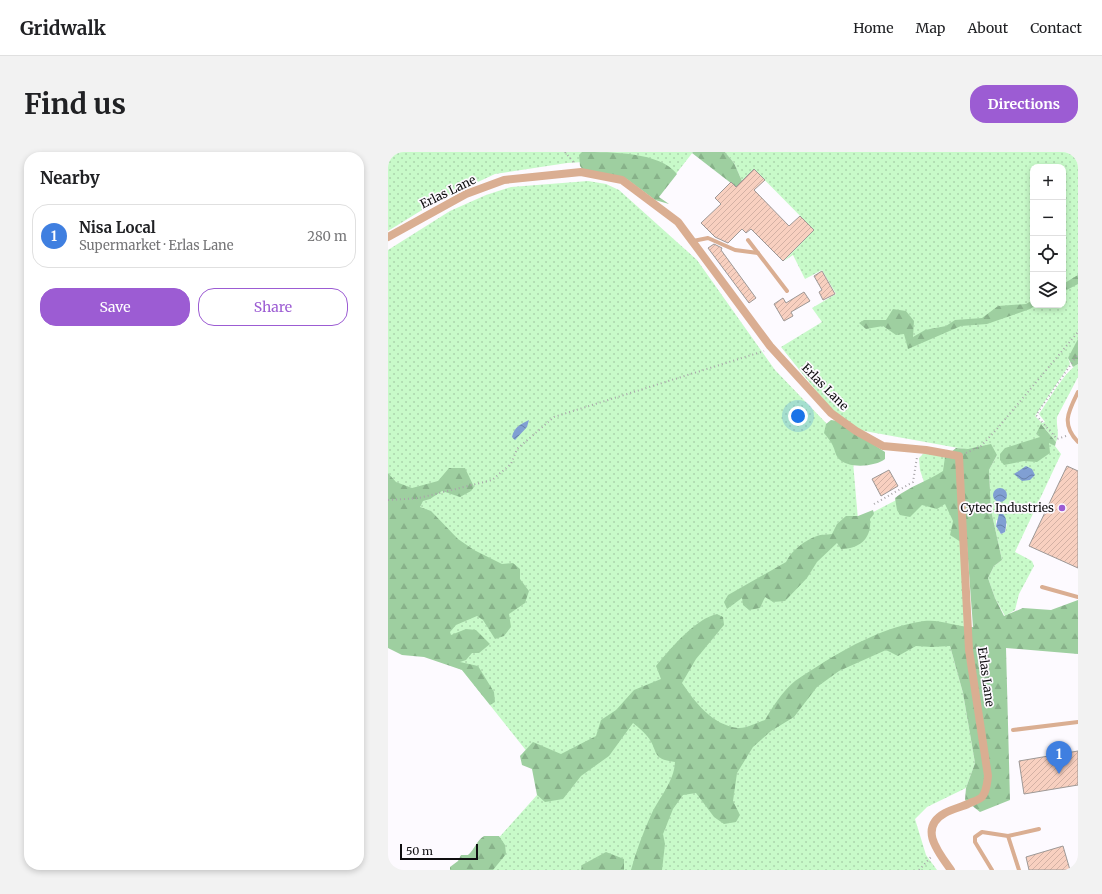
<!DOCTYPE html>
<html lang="en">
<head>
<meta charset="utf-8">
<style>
  :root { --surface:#fff; --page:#f2f2f2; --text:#202124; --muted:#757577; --line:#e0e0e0; --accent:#9c5cd3 }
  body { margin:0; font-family:Merriweather,serif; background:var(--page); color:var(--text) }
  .controls { position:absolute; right:12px; top:12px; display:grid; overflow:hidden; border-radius:8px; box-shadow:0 2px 6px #0003 }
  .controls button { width:36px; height:36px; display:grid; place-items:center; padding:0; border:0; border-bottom:1px solid var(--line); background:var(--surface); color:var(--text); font:20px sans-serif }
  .scale { position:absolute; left:12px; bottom:10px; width:78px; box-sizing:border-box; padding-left:4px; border:2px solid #0f0e10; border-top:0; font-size:11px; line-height:14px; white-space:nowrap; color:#0f0e10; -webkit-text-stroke:3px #fdfaff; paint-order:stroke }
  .you { position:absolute; left:410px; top:264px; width:14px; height:14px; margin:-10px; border:3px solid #fff; border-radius:50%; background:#1a73e8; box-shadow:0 0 0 6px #1a73e833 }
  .badge { display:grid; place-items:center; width:26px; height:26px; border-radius:50%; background:var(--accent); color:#fff; font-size:13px; font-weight:700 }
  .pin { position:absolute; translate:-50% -33px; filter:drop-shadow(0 1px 2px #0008) }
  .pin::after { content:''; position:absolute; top:21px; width:14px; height:12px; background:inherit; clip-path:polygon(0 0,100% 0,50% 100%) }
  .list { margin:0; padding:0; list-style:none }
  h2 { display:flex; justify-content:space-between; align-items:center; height:52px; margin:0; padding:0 16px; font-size:17px }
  h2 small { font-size:13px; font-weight:400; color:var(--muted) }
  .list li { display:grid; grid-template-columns:26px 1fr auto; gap:12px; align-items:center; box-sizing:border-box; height:64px; margin:0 8px 8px; padding:0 8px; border:1px solid var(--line); border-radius:16px }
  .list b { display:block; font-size:15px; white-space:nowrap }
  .list p { margin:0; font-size:13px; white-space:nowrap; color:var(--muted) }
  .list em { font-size:13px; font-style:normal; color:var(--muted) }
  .actions { display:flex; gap:8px; padding:12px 16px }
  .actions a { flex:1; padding:9px 0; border:1px solid var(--accent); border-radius:16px; text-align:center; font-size:14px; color:var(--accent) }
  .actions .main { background:var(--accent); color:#fff }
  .icon { flex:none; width:22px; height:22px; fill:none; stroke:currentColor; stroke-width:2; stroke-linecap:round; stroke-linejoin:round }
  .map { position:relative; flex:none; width:690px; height:718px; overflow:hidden; border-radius:16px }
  header { display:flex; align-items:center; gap:24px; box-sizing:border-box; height:56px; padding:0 20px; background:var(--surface); border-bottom:1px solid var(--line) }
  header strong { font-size:19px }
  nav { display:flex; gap:22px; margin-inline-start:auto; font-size:14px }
  .intro { display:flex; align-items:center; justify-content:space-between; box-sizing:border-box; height:96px; padding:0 24px }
  h1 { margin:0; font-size:28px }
  .button { padding:10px 18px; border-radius:16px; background:var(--accent); color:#fff; font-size:14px; font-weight:700 }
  main { display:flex; gap:24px; padding:0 24px }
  aside { flex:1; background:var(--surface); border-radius:16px; box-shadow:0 2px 6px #0003 }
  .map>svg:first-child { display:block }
  .grass { fill:url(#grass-dots); fill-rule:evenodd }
  .forest { fill:url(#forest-firs) }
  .water { fill:url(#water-waves) }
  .building { fill:url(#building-hatch); stroke:#9d9896 }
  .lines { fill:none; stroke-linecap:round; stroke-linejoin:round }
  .path { stroke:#a8a5a9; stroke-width:2; stroke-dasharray:1 3; stroke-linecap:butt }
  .lane { stroke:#daae92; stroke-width:4 }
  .street { stroke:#daae92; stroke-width:8 }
  .poi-dot { fill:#9c5cd3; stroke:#fdfaff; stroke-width:1.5 }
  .labels { text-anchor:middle; stroke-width:3.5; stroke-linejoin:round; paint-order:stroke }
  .street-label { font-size:12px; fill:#0f0e10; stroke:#fdfaff }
  .poi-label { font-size:12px; fill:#0f0e10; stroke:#fdfaff; text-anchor:end }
</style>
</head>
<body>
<header>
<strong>Gridwalk</strong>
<nav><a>Home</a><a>Map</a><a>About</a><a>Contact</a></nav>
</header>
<div class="intro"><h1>Find us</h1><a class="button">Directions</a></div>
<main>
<aside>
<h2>Nearby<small></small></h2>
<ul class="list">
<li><span class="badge" style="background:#3f7fe0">1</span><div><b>Nisa Local</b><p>Supermarket · Erlas Lane</p></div><em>280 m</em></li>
</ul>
<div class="actions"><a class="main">Save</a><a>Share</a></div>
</aside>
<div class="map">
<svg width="690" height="718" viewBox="0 0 690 718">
  <defs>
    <pattern id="grass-dots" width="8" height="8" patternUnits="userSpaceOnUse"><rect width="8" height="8" fill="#c8fac9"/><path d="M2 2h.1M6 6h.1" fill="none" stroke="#abd5ac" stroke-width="1.8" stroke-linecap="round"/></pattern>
    <pattern id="forest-firs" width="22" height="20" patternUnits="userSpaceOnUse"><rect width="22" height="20" fill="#9ecfa0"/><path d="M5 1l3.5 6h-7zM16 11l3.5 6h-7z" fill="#87b189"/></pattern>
    <pattern id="water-waves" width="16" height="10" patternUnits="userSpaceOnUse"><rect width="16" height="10" fill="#809fd3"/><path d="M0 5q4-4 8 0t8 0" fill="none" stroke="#6780aa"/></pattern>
    <pattern id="building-hatch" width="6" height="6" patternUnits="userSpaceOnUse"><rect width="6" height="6" fill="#f8d0c0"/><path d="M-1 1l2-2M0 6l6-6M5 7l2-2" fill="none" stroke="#d3b1a4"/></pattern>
  </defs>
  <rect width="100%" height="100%" fill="#fdfaff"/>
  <!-- grass -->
  <g class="grass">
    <path d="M 8,0 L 305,0 L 270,45 L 196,10 L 179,11 L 107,22 L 47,50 L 0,79 L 0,6 Z"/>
    <path d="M 337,0 L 690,0 L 690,194 L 680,206 L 682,212 L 647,264 L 654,271 L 657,270 L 651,262 C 661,248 676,220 690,212 L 690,225 L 669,265 C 668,274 672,282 668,290 L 654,273 L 648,282 L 667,294 L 673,302 L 627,400 L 644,409 L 646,414 L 631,442 L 627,458 L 617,464 L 607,446 L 600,426 L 606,414 L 614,408 L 603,358 L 601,318 L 609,303 L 471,278 L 442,256 L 393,195 L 434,170 L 424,156 L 448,142 L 434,118 L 417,127 L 405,103 L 396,109 L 426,78 L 366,17 L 354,29 L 346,11 ZM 645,15 L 675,15 L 675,153 L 645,153 ZM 608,368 L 619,372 L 617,380 L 613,382 L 608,374 Z"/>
    <path d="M 200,29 L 218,32 L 231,38 L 309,108 L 387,218 L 464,298 L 470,368 L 537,333 L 532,318 L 531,306 L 536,301 L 556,302 L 565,311 L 574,391 L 576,475 L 557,476 L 575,541 L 587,611 L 578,636 L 539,655 L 527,667 L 538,703 L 549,718 L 82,718 L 149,643 L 203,608 L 148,611 L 74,518 L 42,503 L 0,341 L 0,98 L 62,59 L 98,43 L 123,35 Z"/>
  </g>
  <!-- forest -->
  <g class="forest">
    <path d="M 194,0 C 224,0 272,0 289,22 L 271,45 L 281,52 L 267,48 L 239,27 L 200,24 L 192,14 L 191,3 Z"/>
    <path d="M 305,0 L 337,0 L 346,11 L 354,29 L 348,35 L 304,1 Z"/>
    <path d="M 690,123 L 690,132 L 675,140 L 675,132 Z"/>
    <path d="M 645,148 L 645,153 L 648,153 L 642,157 L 599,172 L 573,174 L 520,197 L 516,182 L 508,183 L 495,174 L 478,177 L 471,171 L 476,168 L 498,168 L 505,157 L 518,159 L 526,169 L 525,185 L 537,178 L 558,174 L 567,168 L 594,166 L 610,154 L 638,152 Z"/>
    <path d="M 690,187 L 690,212 L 685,215 L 680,206 Z"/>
    <path d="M 443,268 L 450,269 L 497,300 L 497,307 C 487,315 459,317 450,306 C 447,302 447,298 445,294 C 443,289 439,285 436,281 L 438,272 Z"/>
    <path d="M 653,272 L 668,290 L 667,294 L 661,291 L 662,301 L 649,310 L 636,309 L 616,313 L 612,308 L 612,302 L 617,296 L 652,285 L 648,282 Z"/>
    <path d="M 603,292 L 609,303 L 601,318 L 603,358 L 614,408 L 606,414 L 600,426 L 607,446 L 616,464 L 635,456 L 663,458 L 690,448 L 690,502 L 618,496 L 622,648 L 592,660 L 577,648 L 578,636 L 587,611 L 575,541 L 562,494 L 544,495 L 528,494 L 510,504 L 498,498 L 451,519 L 429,535 L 406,565 L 383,579 L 365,595 L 349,621 L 345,649 L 352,663 L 348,670 L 336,672 L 326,665 L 308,641 L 295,643 L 285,657 L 275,682 L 277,692 L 274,718 L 243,718 C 248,699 255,681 263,663 C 272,644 286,630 287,610 C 262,607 271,598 259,584 C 255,579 250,575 245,571 L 221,604 L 193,624 L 175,647 L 157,650 L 149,643 L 144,617 L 134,613 L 132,604 L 145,590 L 173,602 L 208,584 L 213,568 L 228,558 L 246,538 L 273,527 L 268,514 C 283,496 307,467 329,462 L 335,465 L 336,473 L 308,507 L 294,531 C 307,550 324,573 350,576 C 357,577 370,570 377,568 C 385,554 394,540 407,529 C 414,524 422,519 430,514 C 463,493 497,475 536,469 C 553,467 568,475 585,475 L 579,394 L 562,383 L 565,369 L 557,352 L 549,357 L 534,353 L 522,365 L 512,363 L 509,358 L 507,346 C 522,334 540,329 555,319 L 557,305 L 568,296 L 580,297 Z"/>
    <path d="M 61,316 L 77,316 L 86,335 L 83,339 L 72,345 L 54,339 L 42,347 L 35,349 L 32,355 L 43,359 L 70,387 L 86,398 L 114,412 L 125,411 L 132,417 L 132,427 L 141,439 L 137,451 L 121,462 L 123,475 L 116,484 L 107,487 L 95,468 L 89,464 L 68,473 L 62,480 L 63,483 L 78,477 L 88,478 L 102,492 L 91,501 L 84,501 L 78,508 L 72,510 L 90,514 L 106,540 L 107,550 L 102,553 L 74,518 L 36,505 L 14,503 L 0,496 L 0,321 L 8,330 L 24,336 L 50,329 Z"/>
    <path d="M 485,358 L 486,362 L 482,367 C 484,386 472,397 453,397 L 449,391 L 429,410 L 419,426 L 397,449 L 385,450 L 377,445 L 372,456 L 361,458 L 355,453 L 354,446 L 339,457 L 336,450 L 340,443 L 398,410 C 403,399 417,388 429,384 C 433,382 439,383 444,382 L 449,372 L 458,364 L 470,364 Z"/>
    <path d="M 96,684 L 111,684 L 117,693 L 118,702 L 105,718 L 62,718 L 62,715 L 70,709 L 73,703 L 80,703 C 87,697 88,689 96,684 Z"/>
    <path d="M 218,700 L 236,707 L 236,718 L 193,718 L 194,713 Z"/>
  </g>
  <!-- water -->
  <g class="water">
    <path d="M 141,268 L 139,275 L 127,288 L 124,285 C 126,275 133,272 141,268 Z"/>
    <path d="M 638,314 L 644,317 L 647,323 L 642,328 L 634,329 L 626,322 Z"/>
    <circle cx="612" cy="343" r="7"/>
    <path d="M 611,362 L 615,362 C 620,367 618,374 617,380 L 613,382 L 608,374 Z"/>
  </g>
  <!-- building -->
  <g class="building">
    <path d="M 366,17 L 377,28 L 366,38 L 401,74 L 412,64 L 426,78 L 395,109 L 363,77 L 358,81 L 354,77 L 340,91 L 327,85 L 313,71 L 333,52 L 327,46 L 343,30 L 348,35 Z"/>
    <path d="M 326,92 L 334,96 L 333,98 L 368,146 L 361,151 L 320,96 Z"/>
    <path d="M 434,119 L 447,142 L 435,148 L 431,140 L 434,138 L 426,124 Z"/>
    <path d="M 416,140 L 422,149 L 403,160 L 405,164 L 396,169 L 386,152 L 395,146 L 398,151 Z"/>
    <path d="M 679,314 L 690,319 L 690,416 L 641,394 Z"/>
    <path d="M 501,318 L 510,334 L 493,344 L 484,327 Z"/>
    <path d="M 690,599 L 690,633 L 636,642 L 631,609 Z"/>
    <path d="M 675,694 L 682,718 L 641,718 L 638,705 Z"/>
  </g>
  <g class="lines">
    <!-- path -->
    <g class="path">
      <path d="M 177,0 L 187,12"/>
      <path d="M 678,284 L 669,287 L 648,263 L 690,202"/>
      <path d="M 578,301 L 593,294 L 609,277 L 690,180"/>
      <path d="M 0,348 L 31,346 L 104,328 L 123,312 L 129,297 L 166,265 L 376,199"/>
      <path d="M 486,352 L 525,330 L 529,305"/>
      <path d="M 531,718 L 544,704"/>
    </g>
    <!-- lane -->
    <g class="lane">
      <path d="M 360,88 L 399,139"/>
      <path d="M 305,89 L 320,86 L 347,98 L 370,101"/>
      <path d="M 690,240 C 680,260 673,272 690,290"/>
      <path d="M 654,435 L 690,445"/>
      <path d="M 625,578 L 690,570"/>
      <path d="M 620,684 L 651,677"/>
      <path d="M 604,718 L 587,690 L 587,685 L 594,680 L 620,684 L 631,718"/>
    </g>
    <!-- street -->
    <path class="street" d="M 0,85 L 78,42 L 116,28 L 193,20 L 234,28 L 290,70 L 382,194 L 443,261 L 468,279 L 495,294 L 538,298 L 571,304 L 581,498 L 600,624 C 599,631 599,639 594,645 C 591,648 584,650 580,652 C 573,655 564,657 557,661 C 530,676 550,700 563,718"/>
  </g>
  <!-- markers -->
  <circle class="poi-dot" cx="674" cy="356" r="4"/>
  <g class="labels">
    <!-- street labels -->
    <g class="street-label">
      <text transform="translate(60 40) rotate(-26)" y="4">Erlas Lane</text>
      <text transform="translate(437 235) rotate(45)" y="4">Erlas Lane</text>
      <text transform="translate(598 525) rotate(82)" y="4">Erlas Lane</text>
    </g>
    <!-- poi labels -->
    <g class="poi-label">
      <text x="666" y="360">Cytec Industries</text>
    </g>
  </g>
</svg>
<div class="controls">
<button>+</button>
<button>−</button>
<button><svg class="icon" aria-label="locate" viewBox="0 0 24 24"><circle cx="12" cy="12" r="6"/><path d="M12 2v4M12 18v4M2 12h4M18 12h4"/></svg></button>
<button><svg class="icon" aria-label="layers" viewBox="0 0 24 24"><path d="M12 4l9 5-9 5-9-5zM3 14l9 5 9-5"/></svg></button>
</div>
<div class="scale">50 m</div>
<div class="you"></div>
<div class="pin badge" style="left:671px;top:622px;background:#3f7fe0">1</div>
</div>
</main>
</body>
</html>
